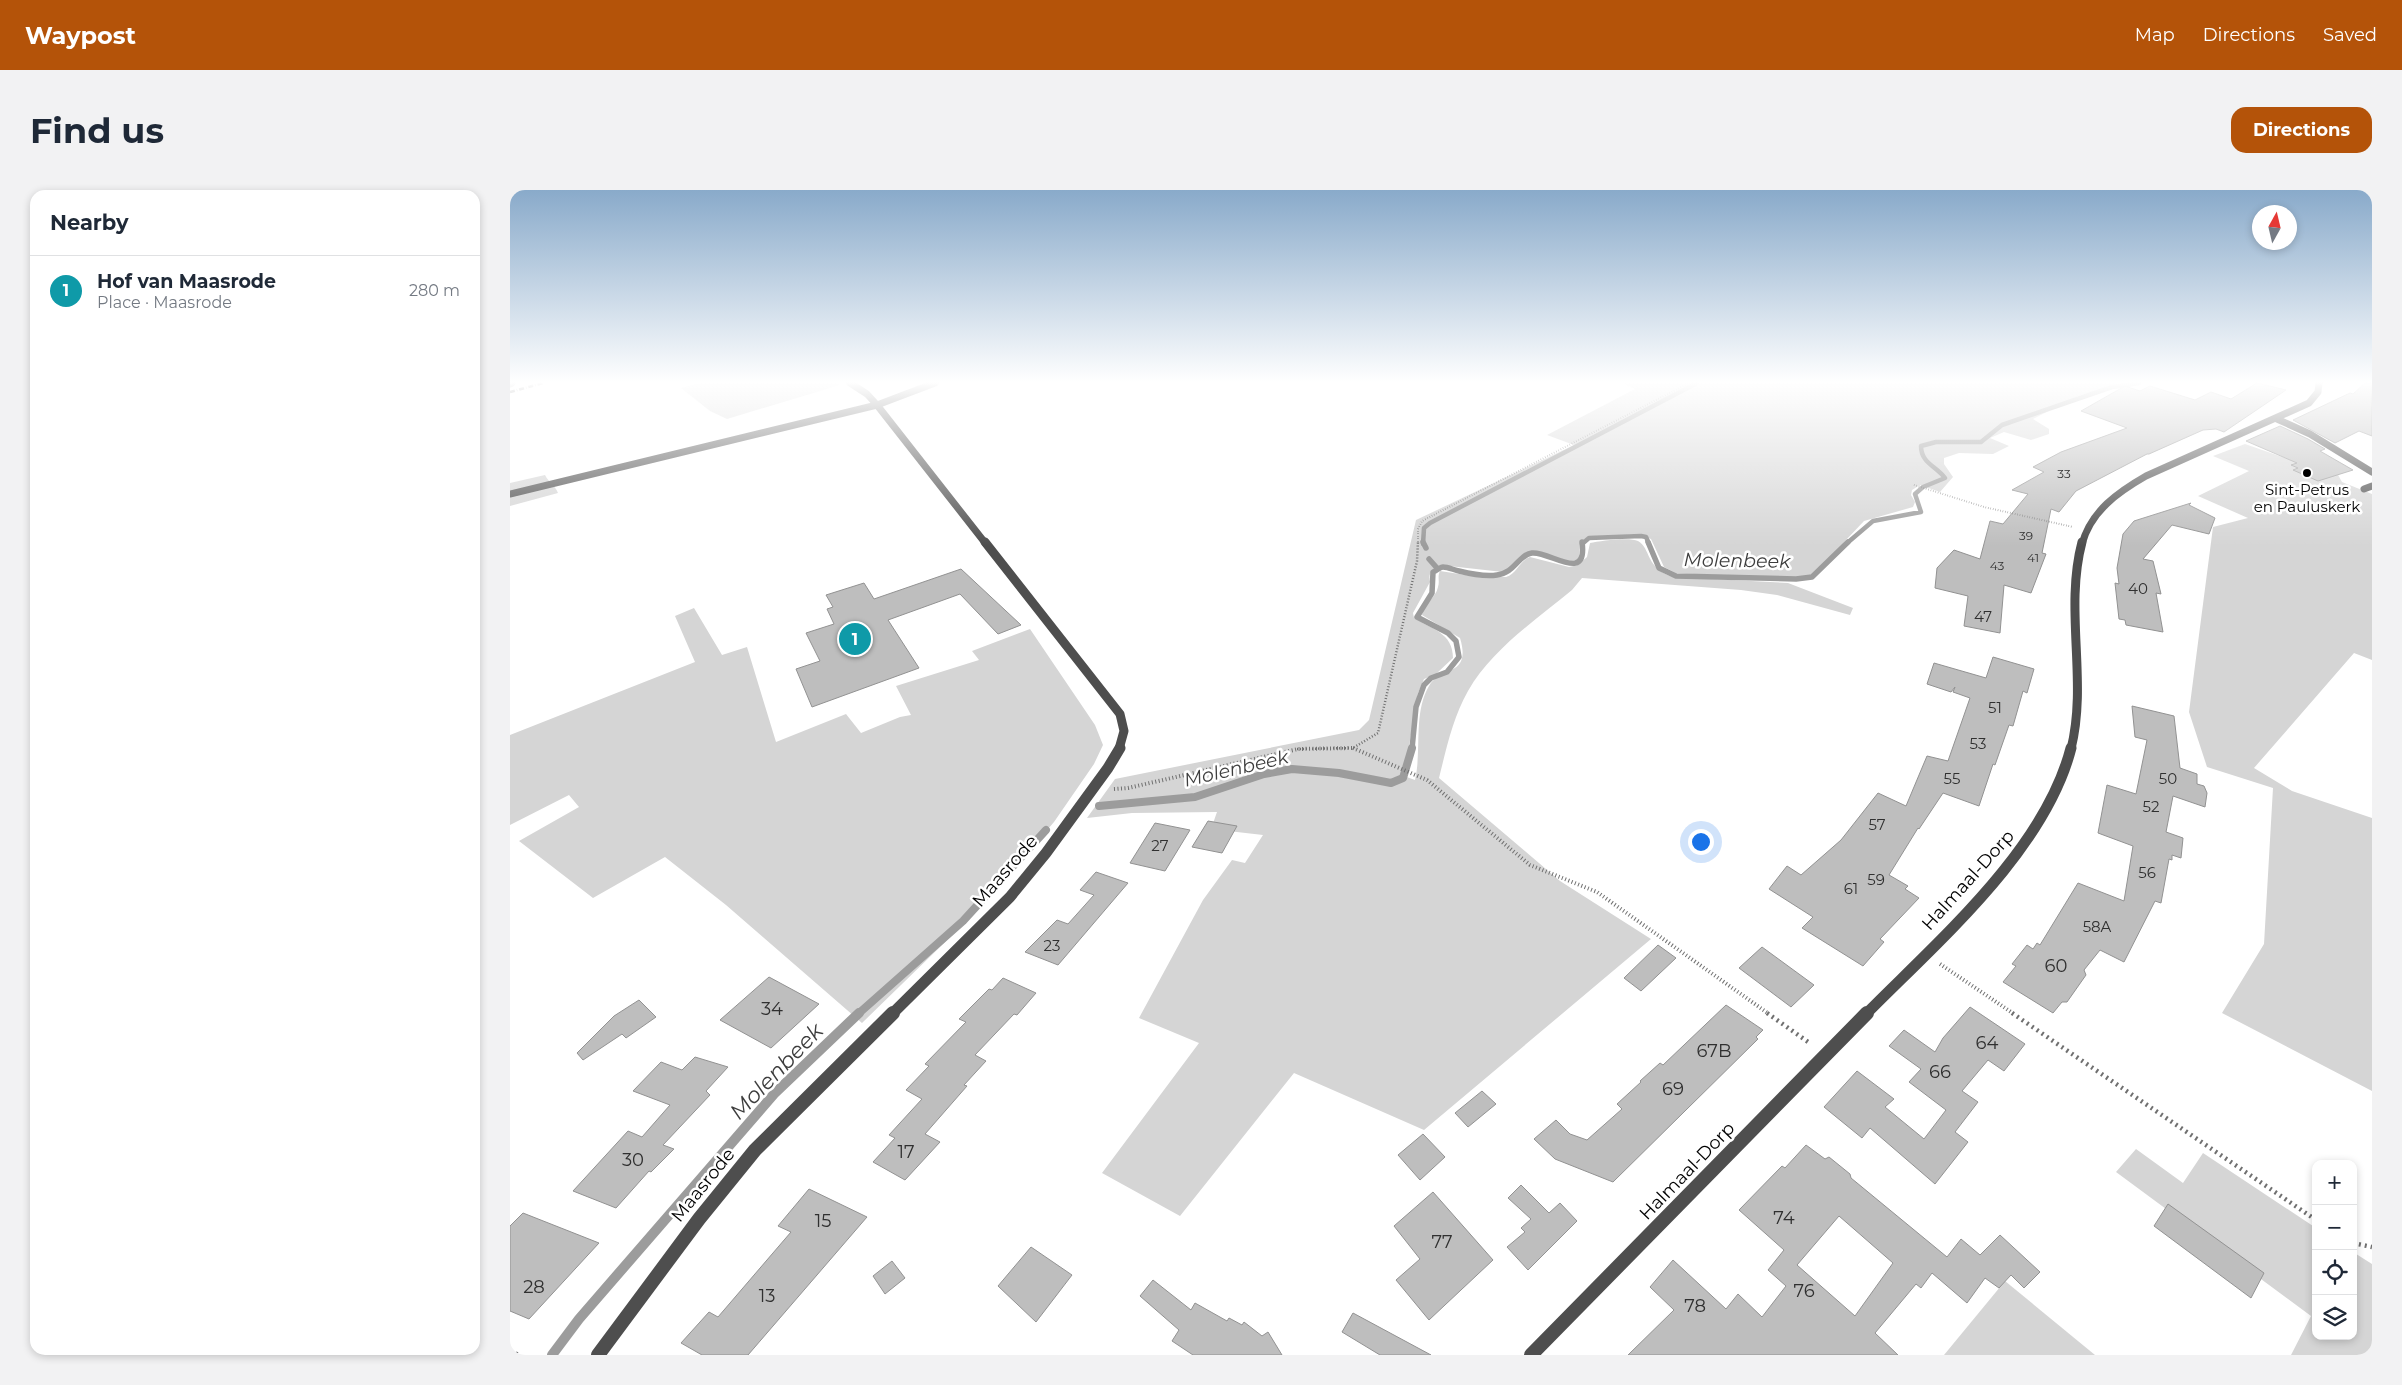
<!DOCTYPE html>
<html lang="en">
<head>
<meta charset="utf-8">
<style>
  :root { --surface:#fff; --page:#f2f2f3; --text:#1f2937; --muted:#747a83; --line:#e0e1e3; --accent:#b45309 }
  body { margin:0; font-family:Montserrat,sans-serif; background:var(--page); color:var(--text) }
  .controls { position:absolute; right:15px; bottom:15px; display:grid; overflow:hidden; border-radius:10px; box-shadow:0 2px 8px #0003 }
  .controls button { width:45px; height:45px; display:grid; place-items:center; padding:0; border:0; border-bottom:1px solid var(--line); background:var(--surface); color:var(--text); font:25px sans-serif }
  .compass { position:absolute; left:1742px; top:15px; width:45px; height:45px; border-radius:50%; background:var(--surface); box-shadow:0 2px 8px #0003; rotate:8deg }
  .you { position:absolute; left:1190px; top:651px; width:18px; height:18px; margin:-12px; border:4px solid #fff; border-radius:50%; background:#1a73e8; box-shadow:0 0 0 8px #1a73e833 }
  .badge { display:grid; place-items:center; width:32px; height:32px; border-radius:50%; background:var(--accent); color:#fff; font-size:16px; font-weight:700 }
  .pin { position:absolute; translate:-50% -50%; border:2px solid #fff; box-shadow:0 1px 5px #0006 }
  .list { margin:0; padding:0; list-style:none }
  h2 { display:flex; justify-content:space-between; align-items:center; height:65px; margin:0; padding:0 20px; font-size:21px }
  h2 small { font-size:16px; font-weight:400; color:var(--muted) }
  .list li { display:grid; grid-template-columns:32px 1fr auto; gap:15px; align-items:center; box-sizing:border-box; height:70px; padding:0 20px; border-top:1px solid var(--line) }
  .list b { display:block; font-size:19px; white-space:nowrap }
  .list p { margin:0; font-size:16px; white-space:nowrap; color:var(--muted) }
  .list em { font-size:16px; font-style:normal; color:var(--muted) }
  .icon { flex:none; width:28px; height:28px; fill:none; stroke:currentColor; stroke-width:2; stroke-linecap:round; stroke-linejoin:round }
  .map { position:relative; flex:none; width:1862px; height:1165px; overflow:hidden; border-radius:15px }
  header { display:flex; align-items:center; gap:30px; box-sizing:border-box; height:70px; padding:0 25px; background:var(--accent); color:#fff }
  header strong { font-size:24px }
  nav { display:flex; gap:28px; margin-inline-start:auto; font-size:18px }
  .intro { display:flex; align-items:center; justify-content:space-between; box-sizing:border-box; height:120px; padding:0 30px }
  h1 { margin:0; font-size:35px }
  .button { padding:12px 22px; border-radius:15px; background:var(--accent); color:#fff; font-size:18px; font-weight:700 }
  main { display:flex; gap:30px; padding:0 30px }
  aside { flex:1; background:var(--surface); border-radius:15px; box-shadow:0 2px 8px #0003 }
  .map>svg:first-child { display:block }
  .green { fill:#d5d5d5 }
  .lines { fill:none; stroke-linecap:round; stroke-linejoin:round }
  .stream-far3 { stroke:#9c9c9c; stroke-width:4.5 }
  .stream-far2 { stroke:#9c9c9c; stroke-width:5.5 }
  .stream-far1 { stroke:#9c9c9c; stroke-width:8 }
  .stream { stroke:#9c9c9c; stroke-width:10 }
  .building { fill:#bebebe; stroke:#929292; fill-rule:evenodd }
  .path-far3 { stroke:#707070; stroke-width:2; stroke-dasharray:0.5 2; stroke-linecap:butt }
  .path-far2 { stroke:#707070; stroke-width:2.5; stroke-dasharray:1 2; stroke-linecap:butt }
  .path-far1 { stroke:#707070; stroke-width:4; stroke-dasharray:1 2.5; stroke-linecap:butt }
  .path { stroke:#707070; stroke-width:4.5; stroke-dasharray:2 4; stroke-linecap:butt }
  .minor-far3 { stroke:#4e4e4e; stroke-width:7 }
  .minor-far2 { stroke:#4e4e4e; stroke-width:9 }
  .minor-far1 { stroke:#4e4e4e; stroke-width:11 }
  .minor { stroke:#4e4e4e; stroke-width:14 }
  .tertiary-far3 { stroke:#4e4e4e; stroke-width:7 }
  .tertiary-far2 { stroke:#4e4e4e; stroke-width:9 }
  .tertiary-far1 { stroke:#4e4e4e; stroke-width:11 }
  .tertiary { stroke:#4e4e4e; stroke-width:14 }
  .rail { stroke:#000; stroke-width:2.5; stroke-dasharray:5 2 0.5 2; stroke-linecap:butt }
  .poi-dot { fill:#000; stroke:#fff; stroke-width:2 }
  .labels { text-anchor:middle; stroke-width:5; stroke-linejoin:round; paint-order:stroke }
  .far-number-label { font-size:12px; fill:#303030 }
  .far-poi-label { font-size:15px; fill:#000; stroke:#fff }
  .number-label { font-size:15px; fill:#303030 }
  .street-label { font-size:18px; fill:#000; stroke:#fff }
  .near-number-label { font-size:18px; fill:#303030 }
  .water-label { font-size:19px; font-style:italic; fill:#3d3d3d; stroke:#fff }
  .near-water-label { font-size:22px; font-style:italic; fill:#3d3d3d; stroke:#fff }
</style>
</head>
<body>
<header>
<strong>Waypost</strong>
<nav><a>Map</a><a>Directions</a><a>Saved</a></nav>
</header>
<div class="intro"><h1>Find us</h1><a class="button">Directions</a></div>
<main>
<aside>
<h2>Nearby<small></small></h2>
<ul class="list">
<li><span class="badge" style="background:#0f9aa8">1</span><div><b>Hof van Maasrode</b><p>Place · Maasrode</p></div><em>280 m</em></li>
</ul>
</aside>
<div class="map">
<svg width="1862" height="1165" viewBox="0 0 1862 1165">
  <rect width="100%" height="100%" fill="#fff"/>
  <!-- green -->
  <g class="green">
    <path d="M 189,193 L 328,193 L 330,195 L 217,229 L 200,221 L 171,198 Z"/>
    <path d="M 1112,193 L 1609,193 L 1566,207 L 1523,229 L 1539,239 L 1539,244 L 1521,250 L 1494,242 L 1480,248 L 1499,256 L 1483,264 L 1449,263 L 1434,268 L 1434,274 L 1443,287 L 1430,302 L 1410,295 L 1402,300 L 1401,305 L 1405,312 L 1403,317 L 1354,331 L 1301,387 L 1284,389 L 1166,383 L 1154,377 L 1141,349 L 1127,344 L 1075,349 L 1070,353 L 1069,368 L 1063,373 L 1019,363 L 993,382 L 930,375 C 922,379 918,383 920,392 L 903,423 L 904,428 C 922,439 943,443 943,468 L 926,484 L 914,489 L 908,503 L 894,586 L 905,590 C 912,560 903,523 919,496 C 930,476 962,487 950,448 L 912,425 C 913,414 926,408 928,397 C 930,391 927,387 930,381 L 962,386 L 996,387 C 1007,384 1009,371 1020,367 L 1059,377 L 1068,375 L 1077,367 L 1080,353 C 1090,351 1119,347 1128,351 C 1141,358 1135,378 1163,387 L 1278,393 L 1343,418 L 1340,425 L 1267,405 L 1231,400 L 1072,388 L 1062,400 C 1026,430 982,459 958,501 C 943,527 936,560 929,588 L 1050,691 L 1141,749 L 914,940 L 784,883 L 670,1026 L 592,983 L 689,853 L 629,828 L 693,710 L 722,670 L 735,673 L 753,645 L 701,639 L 707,622 L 622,623 L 577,628 L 605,589 L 849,540 L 859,530 L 906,330 L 1064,255 L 1037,245 L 1125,199 Z"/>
    <path d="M 1735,254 L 1781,270 L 1813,276 L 1827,283 L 1832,292 L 1862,304 L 1862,470 L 1844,463 L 1744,578 L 1782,601 L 1862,628 L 1862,901 L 1712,823 L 1754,754 L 1763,598 L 1697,577 L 1679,522 L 1703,337 L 1738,328 L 1688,306 L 1739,281 L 1703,266 Z"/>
    <path d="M 35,285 C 39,293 45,295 48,303 L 0,316 L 0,293 Z"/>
    <path d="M 184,418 L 212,465 L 237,457 L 266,552 L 336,524 L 351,543 L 390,527 L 401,525 L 386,496 L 469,470 L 462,461 L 520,439 L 585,535 L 593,555 L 584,574 L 544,632 L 469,719 L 352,833 L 216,715 L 155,667 L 83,708 L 9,651 L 69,617 L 59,605 L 0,635 L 0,545 L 185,472 L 165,426 Z"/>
    <path d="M 1626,959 L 1673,993 L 1693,963 L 1806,1038 L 1806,1146 L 1843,1146 L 1843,1062 L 1862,1074 L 1862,1165 L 1781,1165 L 1801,1126 L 1606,982 Z"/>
    <path d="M 1495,1091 L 1585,1165 L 1434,1165 Z"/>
  </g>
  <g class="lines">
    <!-- stream-far3 -->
    <g class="stream-far3">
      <path d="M 913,354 L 914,338 L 920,333 L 1187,193"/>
      <path d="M 1072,354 L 1079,348 L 1131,346 L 1136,347 L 1139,354"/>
      <path d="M 1336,354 L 1363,331 L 1411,322 L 1405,304 L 1413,297 L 1435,288 C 1426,276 1411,273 1411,256 L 1426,252 L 1471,252 L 1492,235 L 1602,197 L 1629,193"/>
    </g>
    <!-- stream-far2 -->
    <g class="stream-far2">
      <path d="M 913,352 L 916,358"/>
      <path d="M 1138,352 L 1149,378 L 1166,386 L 1286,389 L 1302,387 L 1338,352"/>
      <path d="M 919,369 L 927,378"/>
      <path d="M 902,559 L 906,517 L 914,495 L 921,488 L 937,482 L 949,467 L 946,451 L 938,443 L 907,427 L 922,403 L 923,382 C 926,381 930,377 933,377 C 938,377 944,380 949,381 C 961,384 974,387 987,385 C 1005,383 1008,365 1022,363 C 1040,361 1078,394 1072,352"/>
    </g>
    <!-- stream-far1 -->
    <g class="stream-far1">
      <path d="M 589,616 L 685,607 L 754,584 L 782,579 L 829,583 L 881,593 L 893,588 L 902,558"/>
      <path d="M 348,824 L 453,731 L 536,640"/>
    </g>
    <!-- stream -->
    <path class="stream" d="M 42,1165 L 69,1129 L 264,904 L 349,823"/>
  </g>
  <!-- building -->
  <g class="building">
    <path d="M 1747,193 L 1776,200 L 1714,242 L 1706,239 L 1693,240 L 1639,264 L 1637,264 L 1566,301 L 1549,322 L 1541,319 L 1532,363 L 1536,364 L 1521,403 L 1494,395 L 1490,443 L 1454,436 L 1458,406 L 1425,398 L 1427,378 L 1444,360 L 1470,369 L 1480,331 L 1493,334 L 1518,304 L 1502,300 L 1534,282 L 1523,277 L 1551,262 L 1617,238 L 1571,221 L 1615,196 L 1630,201 L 1640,196 L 1685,210 L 1701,202 L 1721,209 Z"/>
    <path d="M 1855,193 L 1862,193 L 1862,246 L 1849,241 L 1825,253 L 1783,230 L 1840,203 L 1843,204 Z"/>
    <path d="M 1770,236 L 1798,249 L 1815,259 L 1810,261 L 1843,280 L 1808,291 L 1783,280 L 1788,278 L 1781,275 L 1787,273 L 1736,251 Z"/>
    <path d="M 1681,313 L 1679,315 L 1705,328 L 1699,344 L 1662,335 L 1633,369 L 1643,371 L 1651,404 L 1646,403 L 1653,442 L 1616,435 L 1615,430 L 1609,429 L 1605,393 L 1609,394 L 1607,378 L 1613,344 L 1624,331 Z"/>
    <path d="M 451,379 L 511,435 L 488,444 L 450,404 L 378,430 L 409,478 L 302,517 L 286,479 L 310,471 L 296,443 L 324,434 L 317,419 L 323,417 L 316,405 L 354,393 L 364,409 Z"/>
    <path d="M 1483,467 L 1524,479 L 1517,503 L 1513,501 L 1503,536 L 1499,535 L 1485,575 L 1483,574 L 1469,616 L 1433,603 L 1409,639 L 1408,638 L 1379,685 L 1398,696 L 1395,699 L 1409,708 L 1370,749 L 1374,752 L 1353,776 L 1292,738 L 1303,727 L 1259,699 L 1277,676 L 1291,685 L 1331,650 L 1368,603 L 1396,616 L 1417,566 L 1438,571 L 1460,508 L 1443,502 L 1445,497 L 1441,502 L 1417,494 L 1424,473 L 1476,488 Z"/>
    <path d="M 1622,516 L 1664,526 L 1670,578 L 1687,584 L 1687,594 L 1694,596 L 1697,603 L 1695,617 L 1663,606 L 1656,642 L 1673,648 L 1671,668 L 1662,665 L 1662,670 L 1659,669 L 1651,713 L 1645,711 L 1614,772 L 1590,760 L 1574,780 L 1576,785 L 1557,812 L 1552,812 L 1543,823 L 1493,792 L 1506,776 L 1502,774 L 1517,755 L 1523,759 L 1527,753 L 1530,755 L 1568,693 L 1614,711 L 1623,656 L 1588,643 L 1597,595 L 1626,604 L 1637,550 L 1625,547 Z"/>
    <path d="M 698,631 L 727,636 L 712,663 L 682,657 Z"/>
    <path d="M 645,633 L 680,640 L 655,681 L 620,673 Z"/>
    <path d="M 586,682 L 618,693 L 548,775 L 515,762 L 547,730 L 558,734 L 584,705 L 570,700 Z"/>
    <path d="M 1148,755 L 1166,768 L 1131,801 L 1114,788 Z"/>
    <path d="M 1252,757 L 1304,795 L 1281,817 L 1229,778 Z"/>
    <path d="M 259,787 L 309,814 L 261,858 L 210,830 Z"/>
    <path d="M 493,788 L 526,803 L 507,825 L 504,824 L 465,865 L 476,871 L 454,895 L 457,896 L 415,944 L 430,952 L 395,990 L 363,972 L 385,948 L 379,945 L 412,909 L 396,900 L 419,876 L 415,874 L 456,832 L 449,829 L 479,799 L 482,800 Z"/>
    <path d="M 129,810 L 146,827 L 116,848 L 112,844 L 73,870 L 67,863 L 104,826 Z"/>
    <path d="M 1216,815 L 1253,840 L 1246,847 L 1248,849 L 1103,992 L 1045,969 L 1024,949 L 1046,930 L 1060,944 L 1077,950 L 1112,919 L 1107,914 L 1131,892 L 1130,891 L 1150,873 L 1153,875 Z"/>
    <path d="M 1460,817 L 1515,854 L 1494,881 L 1478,870 L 1452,901 L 1468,912 L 1445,942 L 1458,952 L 1425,994 L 1360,938 L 1352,948 L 1314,917 L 1347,881 L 1384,909 L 1375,917 L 1414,949 L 1436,920 L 1399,892 L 1411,879 L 1379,856 L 1394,840 L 1425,862 L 1433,848 Z"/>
    <path d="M 185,867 L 218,877 L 196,901 L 200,905 L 153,955 L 164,959 L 141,982 L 139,981 L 106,1018 L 63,1001 L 118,941 L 132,947 L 160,915 L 123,901 L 151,872 L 172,880 Z"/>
    <path d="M 972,901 L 986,914 L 958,937 L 945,923 Z"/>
    <path d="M 913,944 L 935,967 L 910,990 L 888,965 Z"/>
    <path d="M 1296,955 L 1315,969 L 1319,967 L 1340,984 L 1341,988 L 1437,1067 L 1451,1049 L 1470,1065 L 1490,1045 L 1530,1082 L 1514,1098 L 1501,1085 L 1489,1098 L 1475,1088 L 1457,1113 L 1422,1083 L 1411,1098 L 1406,1094 L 1365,1143 L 1388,1165 L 1118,1165 L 1164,1120 L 1140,1097 L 1163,1070 L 1216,1119 L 1228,1104 L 1252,1127 L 1276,1096 L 1258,1080 L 1274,1060 L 1229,1020 L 1272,976 L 1275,978 ZM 1329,1026 L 1383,1073 L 1345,1126 L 1287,1075 Z"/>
    <path d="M 1011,995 L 1039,1023 L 1050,1013 L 1067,1031 L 1018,1080 L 997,1057 L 1015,1042 L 1011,1038 L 1021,1029 L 998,1008 Z"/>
    <path d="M 299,999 L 357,1027 L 238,1165 L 192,1165 L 171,1153 L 199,1122 L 208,1127 L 281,1042 L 268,1036 Z"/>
    <path d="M 923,1002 L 983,1070 L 919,1130 L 886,1090 L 910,1069 L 884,1036 Z"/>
    <path d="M 1658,1014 L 1754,1083 L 1741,1108 L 1644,1036 Z"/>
    <path d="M 13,1023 L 89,1053 L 19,1129 L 0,1121 L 0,1036 Z"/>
    <path d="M 521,1057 L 562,1085 L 526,1132 L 488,1096 Z"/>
    <path d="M 382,1071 L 395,1088 L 375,1104 L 363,1086 Z"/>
    <path d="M 643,1090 L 681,1120 L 685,1113 L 717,1131 L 719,1128 L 732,1135 L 734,1132 L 752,1146 L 758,1142 L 772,1165 L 683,1165 L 662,1151 L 669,1140 L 630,1106 Z"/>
    <path d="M 843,1123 L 921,1165 L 870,1165 L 832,1142 Z"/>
  </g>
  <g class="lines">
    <!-- path-far3 -->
    <g class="path-far3">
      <path d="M 1404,295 L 1474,317 L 1563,337"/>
      <path d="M 908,354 L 908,339 L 912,331 L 1179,193"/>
    </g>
    <!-- path-far2 -->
    <g class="path-far2">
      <path d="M 843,558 L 846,559"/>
      <path d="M 787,559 L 843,558 L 868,543 L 907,371 L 908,352"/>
    </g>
    <!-- path-far1 -->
    <g class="path-far1">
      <path d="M 843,558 L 917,590 L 1020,675 L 1087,702 L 1259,824"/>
      <path d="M 604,599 L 618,598 L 788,559 L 843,558"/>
      <path d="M 1430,774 L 1504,824"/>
    </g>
    <!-- path -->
    <g class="path">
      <path d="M 1257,823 L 1301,854"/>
      <path d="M 1502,823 L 1806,1030"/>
      <path d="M 1843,1053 L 1862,1057"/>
      <path d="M 0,1162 L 10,1165"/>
    </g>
    <!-- minor-far3 -->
    <g class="minor-far3">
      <path d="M 340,193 L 357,204 L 367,215 L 476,354"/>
      <path d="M 0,194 L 2,193"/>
      <path d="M 1767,229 L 1800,244 L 1862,282"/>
      <path d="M 1854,299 L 1862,296"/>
      <path d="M 0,304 L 367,215 L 425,193"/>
    </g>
    <!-- minor-far2 -->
    <path class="minor-far2" d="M 475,352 L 610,524 L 614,541 L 609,559"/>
    <!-- minor-far1 -->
    <path class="minor-far1" d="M 382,824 L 500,707 L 536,663 L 598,578 L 610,558"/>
    <!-- minor -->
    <path class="minor" d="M 88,1165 L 189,1029 L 245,960 L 383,823"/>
    <!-- tertiary-far3 -->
    <path class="tertiary-far3" d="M 1572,354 C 1581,321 1608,302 1636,286 L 1799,213 L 1808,202 L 1809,193"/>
    <!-- tertiary-far2 -->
    <path class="tertiary-far2" d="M 1561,559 C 1578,491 1554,420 1572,352"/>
    <!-- tertiary-far1 -->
    <path class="tertiary-far1" d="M 1356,824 C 1428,751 1535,660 1561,558"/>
    <!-- tertiary -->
    <path class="tertiary" d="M 1021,1165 L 1357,823"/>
    <!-- rail -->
    <path class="rail" d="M 0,202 L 33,193"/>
  </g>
  <!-- sky -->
  <linearGradient id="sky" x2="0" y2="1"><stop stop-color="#89aaca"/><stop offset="0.54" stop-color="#fff"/><stop offset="1" stop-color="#fff" stop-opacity="0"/></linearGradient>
  <rect width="1862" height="356" fill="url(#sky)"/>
  <!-- markers -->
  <circle class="poi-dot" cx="1797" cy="283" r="5"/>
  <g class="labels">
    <!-- far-number labels -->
    <g class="far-number-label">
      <text x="1554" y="288">33</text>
      <text x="1516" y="350">39</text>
      <text x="1523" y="372">41</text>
      <text x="1487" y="380">43</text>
    </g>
    <!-- far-poi labels -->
    <g class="far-poi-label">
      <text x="1797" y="305">Sint-Petrus<tspan x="1797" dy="17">en Pauluskerk</tspan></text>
    </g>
    <!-- number labels -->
    <g class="number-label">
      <text x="1628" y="404">40</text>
      <text x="1473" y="432">47</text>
      <text x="1485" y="523">51</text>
      <text x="1468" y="559">53</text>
      <text x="1442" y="594">55</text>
      <text x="1658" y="594">50</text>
      <text x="1641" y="622">52</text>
      <text x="1367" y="640">57</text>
      <text x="650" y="661">27</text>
      <text x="1637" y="688">56</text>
      <text x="1366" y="695">59</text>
      <text x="1341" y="704">61</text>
      <text x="1587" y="742">58A</text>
      <text x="542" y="761">23</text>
    </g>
    <!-- street labels -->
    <g class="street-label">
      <text transform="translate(495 681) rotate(-49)" y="6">Maasrode</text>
      <text transform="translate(1458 690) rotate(-48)" y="6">Halmaal-Dorp</text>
      <text transform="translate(1177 981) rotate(-46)" y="6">Halmaal-Dorp</text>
      <text transform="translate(193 995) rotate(-51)" y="6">Maasrode</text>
    </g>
    <!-- near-number labels -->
    <g class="near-number-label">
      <text x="1546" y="782">60</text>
      <text x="262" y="825">34</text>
      <text x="1477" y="859">64</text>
      <text x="1204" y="867">67B</text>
      <text x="1430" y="888">66</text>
      <text x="1163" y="905">69</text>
      <text x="396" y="968">17</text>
      <text x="123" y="976">30</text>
      <text x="1274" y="1034">74</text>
      <text x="313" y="1037">15</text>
      <text x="932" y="1058">77</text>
      <text x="24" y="1103">28</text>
      <text x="1294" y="1107">76</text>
      <text x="257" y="1112">13</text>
      <text x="1185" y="1122">78</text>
    </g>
    <!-- water labels -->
    <g class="water-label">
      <text transform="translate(1227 370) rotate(1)" y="7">Molenbeek</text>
      <text transform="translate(726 578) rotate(-13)" y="7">Molenbeek</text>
    </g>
    <!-- near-water labels -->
    <g class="near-water-label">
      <text transform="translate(266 881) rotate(-46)" y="8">Molenbeek</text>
    </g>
  </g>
</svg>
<div class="controls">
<button>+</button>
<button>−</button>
<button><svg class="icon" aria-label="locate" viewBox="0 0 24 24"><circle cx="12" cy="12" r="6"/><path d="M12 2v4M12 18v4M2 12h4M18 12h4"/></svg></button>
<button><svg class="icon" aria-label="layers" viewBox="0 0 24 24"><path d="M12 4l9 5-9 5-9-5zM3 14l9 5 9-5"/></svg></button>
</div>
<svg class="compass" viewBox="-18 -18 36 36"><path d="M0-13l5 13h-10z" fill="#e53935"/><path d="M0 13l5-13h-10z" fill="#747a83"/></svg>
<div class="you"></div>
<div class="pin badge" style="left:345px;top:449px;background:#0f9aa8">1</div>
</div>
</main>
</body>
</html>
